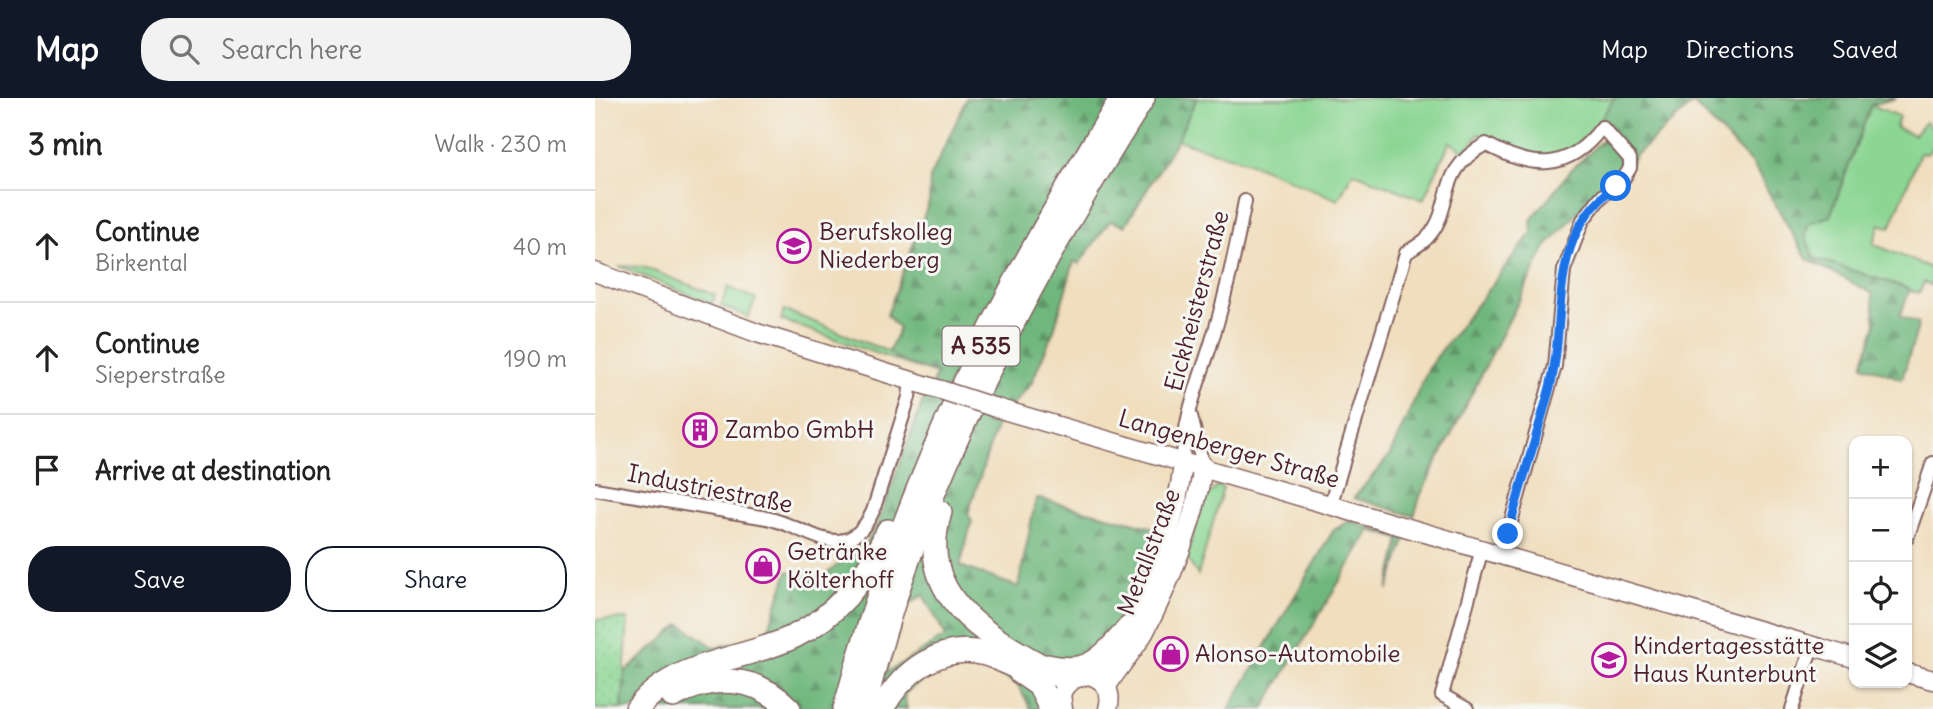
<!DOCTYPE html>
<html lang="en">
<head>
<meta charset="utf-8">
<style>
  :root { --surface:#fff; --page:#f2f2f2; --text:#222; --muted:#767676; --line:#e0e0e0; --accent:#111827 }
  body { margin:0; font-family:Delius,sans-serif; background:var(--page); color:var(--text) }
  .controls { position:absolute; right:21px; bottom:21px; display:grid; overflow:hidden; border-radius:14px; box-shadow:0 2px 5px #0004 }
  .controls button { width:63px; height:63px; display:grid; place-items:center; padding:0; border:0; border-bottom:2px solid var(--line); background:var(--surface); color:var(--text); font:35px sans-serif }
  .stop { position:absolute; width:21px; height:21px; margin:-16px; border:5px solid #1a73e8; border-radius:50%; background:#fff }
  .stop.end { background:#1a73e8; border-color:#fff; box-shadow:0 2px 7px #0008 }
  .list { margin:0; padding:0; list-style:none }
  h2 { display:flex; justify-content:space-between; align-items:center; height:91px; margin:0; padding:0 28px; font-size:30px }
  h2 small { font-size:23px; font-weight:400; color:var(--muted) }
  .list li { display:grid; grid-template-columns:46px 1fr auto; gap:21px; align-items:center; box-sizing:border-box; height:112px; padding:0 28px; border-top:2px solid var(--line) }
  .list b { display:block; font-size:26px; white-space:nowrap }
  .list p { margin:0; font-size:23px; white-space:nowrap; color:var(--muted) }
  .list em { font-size:23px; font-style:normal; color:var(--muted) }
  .actions { display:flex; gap:14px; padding:21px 28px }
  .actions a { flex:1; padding:16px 0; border:2px solid var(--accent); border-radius:28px; text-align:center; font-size:24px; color:var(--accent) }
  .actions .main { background:var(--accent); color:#fff }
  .icon { flex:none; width:38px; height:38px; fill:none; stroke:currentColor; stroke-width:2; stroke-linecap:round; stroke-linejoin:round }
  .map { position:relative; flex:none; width:1338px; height:611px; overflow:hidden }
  header { display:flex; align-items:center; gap:42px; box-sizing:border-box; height:98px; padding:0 35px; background:var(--accent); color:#fff }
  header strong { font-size:33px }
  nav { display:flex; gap:38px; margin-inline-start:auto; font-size:24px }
  .search { width:490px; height:63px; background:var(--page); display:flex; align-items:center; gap:18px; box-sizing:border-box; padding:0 24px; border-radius:28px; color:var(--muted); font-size:26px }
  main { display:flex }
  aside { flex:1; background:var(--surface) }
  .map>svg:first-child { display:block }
  .green { fill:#8bd693; stroke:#6a7a5f; stroke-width:2 }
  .forest { fill:url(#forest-firs); stroke:#5d6b54; stroke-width:2; fill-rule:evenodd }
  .park { fill:url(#park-dots); stroke:#6a7a5f; stroke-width:2 }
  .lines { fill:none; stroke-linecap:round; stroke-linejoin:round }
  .minor-casing { stroke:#84625e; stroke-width:16 }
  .secondary-casing { stroke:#84625e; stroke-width:21 }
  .motorway-casing { stroke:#84625e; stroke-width:26 }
  .minor { stroke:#fff; stroke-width:12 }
  .secondary { stroke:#fff; stroke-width:18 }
  .motorway { stroke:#fff; stroke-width:23 }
  .secondary-bridge-casing { stroke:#84625e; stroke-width:21; stroke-linecap:butt }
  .secondary-bridge { stroke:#fff; stroke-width:18 }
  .route { stroke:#1a73e8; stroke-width:9 }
  .labels { text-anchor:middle; stroke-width:6; stroke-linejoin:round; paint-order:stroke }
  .shield { fill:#f6f6f2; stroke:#7e6067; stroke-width:2 }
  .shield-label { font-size:23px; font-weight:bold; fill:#4a1f2b }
  .poi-label { font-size:24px; fill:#4a1f2b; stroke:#f6f6f2; text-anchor:start }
  .street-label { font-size:24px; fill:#4a1f2b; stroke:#f6f6f2 }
</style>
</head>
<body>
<header>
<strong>Map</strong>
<div class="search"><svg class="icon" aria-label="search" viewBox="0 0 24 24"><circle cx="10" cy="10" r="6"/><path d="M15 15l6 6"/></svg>Search here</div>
<nav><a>Map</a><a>Directions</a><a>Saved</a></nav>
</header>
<main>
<aside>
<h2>3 min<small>Walk · 230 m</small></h2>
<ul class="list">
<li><svg class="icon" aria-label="ahead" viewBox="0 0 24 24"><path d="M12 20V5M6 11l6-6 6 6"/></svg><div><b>Continue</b><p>Birkental</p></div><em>40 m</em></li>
<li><svg class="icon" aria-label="ahead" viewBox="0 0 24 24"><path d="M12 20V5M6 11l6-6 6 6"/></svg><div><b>Continue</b><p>Sieperstraße</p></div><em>190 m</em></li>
<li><svg class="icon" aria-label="arrive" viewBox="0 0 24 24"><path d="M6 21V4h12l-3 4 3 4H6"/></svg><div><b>Arrive at destination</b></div></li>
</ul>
<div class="actions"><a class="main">Save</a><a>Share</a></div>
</aside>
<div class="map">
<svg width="1338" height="611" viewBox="0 0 1338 611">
  <defs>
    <pattern id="forest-firs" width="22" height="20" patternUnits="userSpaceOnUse" patternTransform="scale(1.75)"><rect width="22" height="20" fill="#70b77d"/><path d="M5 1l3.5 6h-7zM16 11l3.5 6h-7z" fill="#5e9467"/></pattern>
    <pattern id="park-dots" width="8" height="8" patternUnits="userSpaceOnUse" patternTransform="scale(1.75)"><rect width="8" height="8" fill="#8bd693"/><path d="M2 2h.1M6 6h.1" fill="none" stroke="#79b77f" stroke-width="1.8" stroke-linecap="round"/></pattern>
  </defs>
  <rect width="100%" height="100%" fill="#f6f6f2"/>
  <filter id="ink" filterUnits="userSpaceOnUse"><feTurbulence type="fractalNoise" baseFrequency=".0143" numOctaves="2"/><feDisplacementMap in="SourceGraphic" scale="14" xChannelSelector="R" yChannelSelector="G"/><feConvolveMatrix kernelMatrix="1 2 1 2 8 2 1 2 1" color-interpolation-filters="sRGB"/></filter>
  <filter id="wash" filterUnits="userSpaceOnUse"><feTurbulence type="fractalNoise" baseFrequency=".00686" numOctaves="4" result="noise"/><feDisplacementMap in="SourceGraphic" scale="28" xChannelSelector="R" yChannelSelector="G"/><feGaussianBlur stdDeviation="1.57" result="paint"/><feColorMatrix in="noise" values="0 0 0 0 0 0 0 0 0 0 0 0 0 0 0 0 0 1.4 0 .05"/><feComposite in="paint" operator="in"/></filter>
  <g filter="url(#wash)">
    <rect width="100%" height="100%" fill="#f0debd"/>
    <!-- green -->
    <g class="green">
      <path d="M 602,0 L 1019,0 C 979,68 952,77 884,36 L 875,48 L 868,52 L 855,44 L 828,102 L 758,74 L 743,102 L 653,64 L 582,42 Z"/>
      <path d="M 1276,7 L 1304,18 L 1301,30 L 1319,37 L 1330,24 L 1338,32 L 1338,49 L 1332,56 L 1325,55 L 1295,130 L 1285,126 L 1278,146 L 1338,171 L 1338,188 L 1329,184 L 1324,195 L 1219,160 L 1210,137 L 1214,125 L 1235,118 Z"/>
      <path d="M 24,168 L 48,169 L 120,197 L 117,206 Z"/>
      <path d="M 133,189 L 161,201 L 153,219 L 126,208 Z"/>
      <path d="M 189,212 L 294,254 L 309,265 L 186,222 Z"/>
      <path d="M 623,388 L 628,390 L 603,477 L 591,459 L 611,399 Z"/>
    </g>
    <!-- forest -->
    <g class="forest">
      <path d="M 372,0 L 602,0 L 582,42 L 530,128 L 515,123 L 484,166 L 479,163 L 459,232 L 436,286 L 403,323 L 373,416 L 377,423 L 365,468 L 423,489 L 441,400 L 560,430 L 546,478 L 509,549 L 470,565 L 448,602 L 449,611 L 436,611 L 422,586 L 372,561 L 342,571 L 309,596 L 312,611 L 27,611 L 30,574 L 86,526 L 120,550 L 172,536 L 193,473 L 225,481 L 272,444 L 282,427 L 328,303 L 342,276 L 309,265 L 294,254 L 304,231 L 292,217 L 334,104 L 335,80 ZM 328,497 L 351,538 L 291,575 L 311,509 Z"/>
      <path d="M 1019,0 L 1302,0 L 1276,7 L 1235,118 L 1214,125 L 1210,137 L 1219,160 L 1315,191 L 1305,218 L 1324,225 L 1307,281 L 1268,267 L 1281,226 L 1277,195 L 1212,161 L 1158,67 L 1098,5 L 1041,57 L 1029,75 L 997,99 L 951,149 L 826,396 L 819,418 L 759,400 L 795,357 L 834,269 L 937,134 L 936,122 L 976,72 L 1019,31 L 1006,21 Z"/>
      <path d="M 753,423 L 811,440 L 793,492 L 805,441 L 775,432 L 668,611 L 634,611 L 738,433 Z"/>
    </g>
    <!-- park -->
    <path class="park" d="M 33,521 L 27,611 L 0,611 L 0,522 Z"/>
  </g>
  <g filter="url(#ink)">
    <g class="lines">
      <!-- minor casing -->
      <g class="minor-casing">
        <g id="minor">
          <path d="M 596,318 L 608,368"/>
          <path d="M 588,363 C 588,322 603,286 615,249 C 630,201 641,152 650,103"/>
          <path d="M 0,391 L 172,420 C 216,430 251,470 278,413 L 314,299 L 316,282"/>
          <path d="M 736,405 L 811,155 C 817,151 824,147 830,142 C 861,113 838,74 891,46 C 936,71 973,75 1007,29 L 1035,61 L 1035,70 L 1029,80 L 1005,100 L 988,122 L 969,172 L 960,268 L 907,456"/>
          <path d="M 1312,440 L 1338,365"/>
          <path d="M 872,611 L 847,597 L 887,451"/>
          <path d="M 1197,611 L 1217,548"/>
        </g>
      </g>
      <!-- secondary casing -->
      <g class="secondary-casing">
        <g id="secondary">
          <path d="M 0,174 L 162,235 L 346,292"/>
          <path d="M 398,309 L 1259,560"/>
          <path d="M 1312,575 L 1338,582"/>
          <path d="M 501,579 C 543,538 584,421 588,363"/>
          <path d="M 512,588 C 523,570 538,554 549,535 C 574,488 601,420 608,368"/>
          <path d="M 468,611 L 466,596 L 473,583 L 493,577 C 510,581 518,594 513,611"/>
        </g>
      </g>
      <!-- motorway casing -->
      <g class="motorway-casing">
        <g id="motorway">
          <path d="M 345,414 C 317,508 406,544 473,583"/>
          <path d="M 452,568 C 495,578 507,560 534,530"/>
          <path d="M 425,574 L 444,587 L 456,611"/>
          <path d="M 78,598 C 117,576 162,577 194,611"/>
          <path d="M 42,611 C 82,561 147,564 200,538 C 245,516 273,477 293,433"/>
          <path d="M 250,611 C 307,392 407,191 527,0"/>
          <path d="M 269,611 C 318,397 431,185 548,0"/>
          <path d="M 287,611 C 307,574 346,544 390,556 C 407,561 424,571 440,579"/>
        </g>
      </g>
      <!-- minor -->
      <use href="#minor" class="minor"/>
      <!-- secondary -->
      <use href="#secondary" class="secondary"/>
      <!-- motorway -->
      <use href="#motorway" class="motorway"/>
      <!-- secondary-bridge casing -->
      <g class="secondary-bridge-casing">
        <path id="secondary-bridge" d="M 346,292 L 398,309"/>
      </g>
      <!-- secondary-bridge -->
      <use href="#secondary-bridge" class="secondary-bridge"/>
    </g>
  </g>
  <g class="lines" filter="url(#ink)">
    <!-- route -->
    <path class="route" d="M 913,436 C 925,388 941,341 954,293 C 974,220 949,139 1021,88"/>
  </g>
  <!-- icons -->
  <defs>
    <g id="school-ring" transform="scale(1.75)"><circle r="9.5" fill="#f6f6f2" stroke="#b5179e" stroke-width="1.5"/><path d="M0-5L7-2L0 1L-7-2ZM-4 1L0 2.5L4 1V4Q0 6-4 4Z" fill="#b5179e"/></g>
    <g id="building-ring" transform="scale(1.75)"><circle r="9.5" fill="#f6f6f2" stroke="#b5179e" stroke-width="1.5"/><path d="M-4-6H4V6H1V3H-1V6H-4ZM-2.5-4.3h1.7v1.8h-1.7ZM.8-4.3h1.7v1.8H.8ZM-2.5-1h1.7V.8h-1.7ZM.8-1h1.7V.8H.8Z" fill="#b5179e"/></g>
    <g id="shop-ring" transform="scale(1.75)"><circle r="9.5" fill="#f6f6f2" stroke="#b5179e" stroke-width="1.5"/><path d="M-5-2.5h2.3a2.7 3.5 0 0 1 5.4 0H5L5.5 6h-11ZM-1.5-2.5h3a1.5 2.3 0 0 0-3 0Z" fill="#b5179e"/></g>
  </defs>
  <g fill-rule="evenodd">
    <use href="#school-ring" x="199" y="148"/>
    <use href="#building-ring" x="105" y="332"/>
    <use href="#shop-ring" x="168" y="468"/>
    <use href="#shop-ring" x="576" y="556"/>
    <use href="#school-ring" x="1014" y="562"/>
  </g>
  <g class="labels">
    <!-- shield labels -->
    <rect class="shield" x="347.5" y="228.5" width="77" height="39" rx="5"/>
    <g class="shield-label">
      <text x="386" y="256">A 535</text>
    </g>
    <!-- poi labels -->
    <g class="poi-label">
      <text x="224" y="142">Berufskolleg<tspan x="224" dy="28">Niederberg</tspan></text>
      <text x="130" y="340">Zambo GmbH</text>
      <text x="192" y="462">Getränke<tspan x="192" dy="28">Költerhoff</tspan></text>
      <text x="1038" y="556">Kindertagesstätte<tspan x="1038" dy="28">Haus Kunterbunt</tspan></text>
      <text x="600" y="564">Alonso-Automobile</text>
    </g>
    <!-- street labels -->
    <g class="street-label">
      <text transform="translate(602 203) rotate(-75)" y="8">Eickheisterstraße</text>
      <text transform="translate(634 351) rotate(16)" y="8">Langenberger Straße</text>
      <text transform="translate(115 391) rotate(11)" y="8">Industriestraße</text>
      <text transform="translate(554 454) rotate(-69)" y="8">Metallstraße</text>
    </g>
  </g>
</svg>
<div class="controls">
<button>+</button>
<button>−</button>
<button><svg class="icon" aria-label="locate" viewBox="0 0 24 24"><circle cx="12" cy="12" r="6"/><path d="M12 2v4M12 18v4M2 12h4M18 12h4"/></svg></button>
<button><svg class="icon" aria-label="layers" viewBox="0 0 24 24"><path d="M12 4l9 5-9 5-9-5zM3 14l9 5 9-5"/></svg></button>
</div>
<div class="stop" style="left:1021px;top:88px"></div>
<div class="stop end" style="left:913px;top:436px"></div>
</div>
</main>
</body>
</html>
